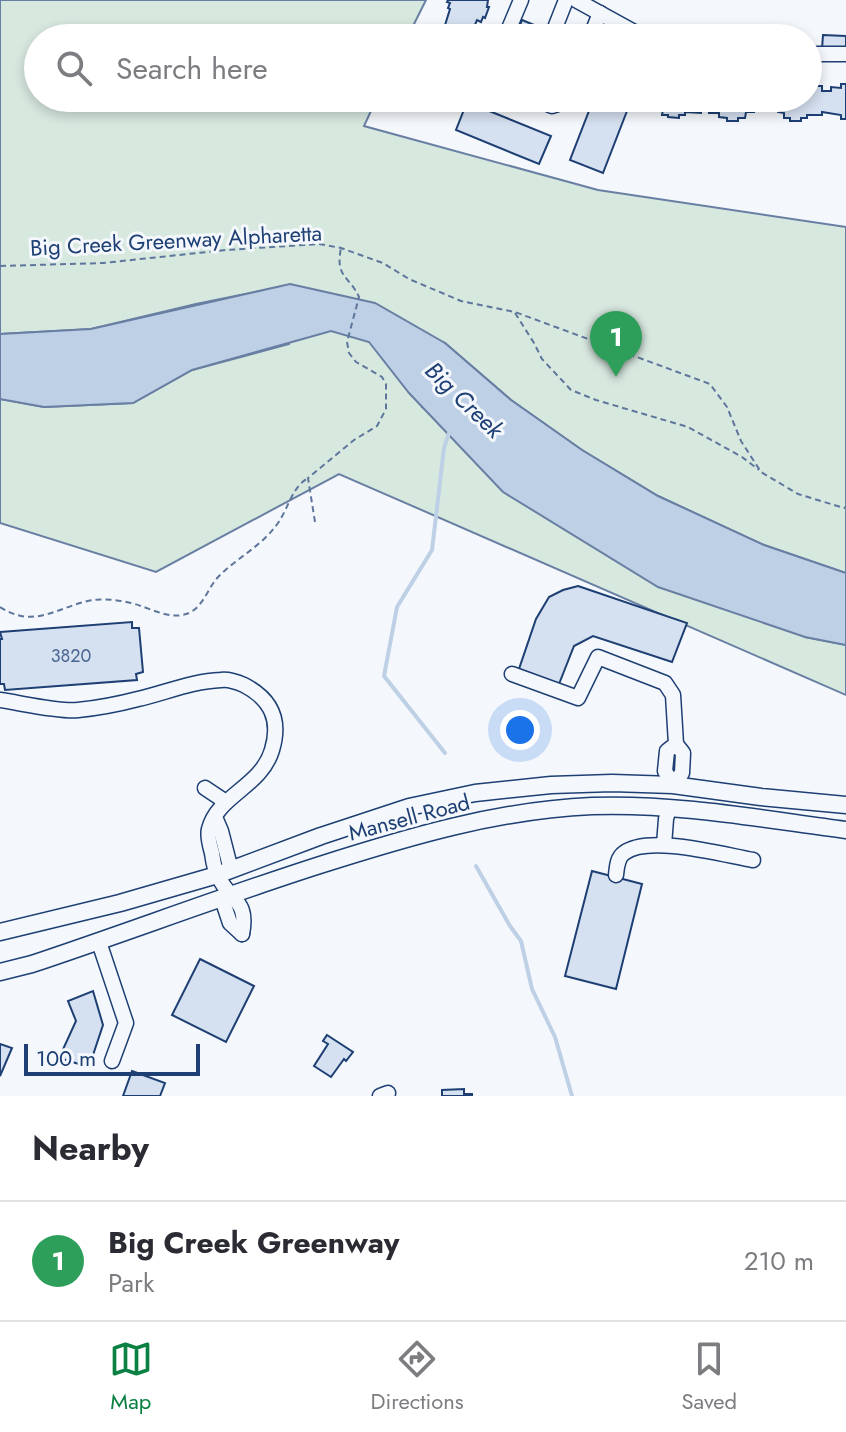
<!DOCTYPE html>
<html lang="en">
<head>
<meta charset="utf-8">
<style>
  :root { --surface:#fff; --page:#f2f2f3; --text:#2b2b33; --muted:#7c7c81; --line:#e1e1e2; --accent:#0b8043 }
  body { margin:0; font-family:Jost,sans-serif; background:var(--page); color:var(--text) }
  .scale { position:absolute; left:24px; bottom:20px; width:176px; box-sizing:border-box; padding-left:8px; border:4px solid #1d3f73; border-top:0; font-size:22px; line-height:28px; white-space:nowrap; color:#1d3f73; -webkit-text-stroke:6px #f4f7fb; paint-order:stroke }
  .you { position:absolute; left:520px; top:730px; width:28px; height:28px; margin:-20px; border:6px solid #fff; border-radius:50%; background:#1a73e8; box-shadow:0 0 0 12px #1a73e833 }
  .badge { display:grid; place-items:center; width:52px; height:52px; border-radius:50%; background:var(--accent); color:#fff; font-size:26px; font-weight:700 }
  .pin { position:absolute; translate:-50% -66px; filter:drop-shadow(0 2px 4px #0008) }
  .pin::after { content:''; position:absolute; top:42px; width:28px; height:24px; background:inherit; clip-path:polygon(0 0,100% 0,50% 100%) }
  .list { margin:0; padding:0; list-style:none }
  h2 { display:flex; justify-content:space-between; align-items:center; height:104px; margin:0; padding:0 32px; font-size:34px }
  h2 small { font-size:26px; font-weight:400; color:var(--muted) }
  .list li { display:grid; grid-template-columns:52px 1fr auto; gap:24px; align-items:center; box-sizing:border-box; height:120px; padding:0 32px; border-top:2px solid var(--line) }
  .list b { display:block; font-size:30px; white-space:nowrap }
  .list p { margin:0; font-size:26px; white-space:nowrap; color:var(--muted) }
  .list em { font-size:26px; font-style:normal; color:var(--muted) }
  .icon { flex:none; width:44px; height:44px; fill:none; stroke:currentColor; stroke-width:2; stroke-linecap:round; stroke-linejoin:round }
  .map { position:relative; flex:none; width:846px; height:1096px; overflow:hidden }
  .search { position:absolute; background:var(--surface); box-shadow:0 4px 12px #0003; left:24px; right:24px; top:24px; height:88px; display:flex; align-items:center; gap:20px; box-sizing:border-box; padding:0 28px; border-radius:44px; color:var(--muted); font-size:30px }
  .sheet { height:224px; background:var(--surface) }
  nav { display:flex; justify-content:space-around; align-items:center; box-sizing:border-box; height:112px; border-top:2px solid var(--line); background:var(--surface); font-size:22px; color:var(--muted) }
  nav a { display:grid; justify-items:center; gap:4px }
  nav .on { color:var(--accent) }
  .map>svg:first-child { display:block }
  .green { fill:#d7e8df; stroke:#687fa3; stroke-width:2 }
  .water { fill:#bed0e5; stroke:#687fa3; stroke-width:2 }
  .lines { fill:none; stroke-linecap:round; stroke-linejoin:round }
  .stream { stroke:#bed0e5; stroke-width:4 }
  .building { fill:#d5e0f0; stroke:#1d3f73; stroke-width:2 }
  .minor-casing { stroke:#1d3f73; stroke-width:17 }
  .major-casing { stroke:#1d3f73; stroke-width:19 }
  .path { stroke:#5e769c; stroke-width:2; stroke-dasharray:6 4; stroke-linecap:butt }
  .minor { stroke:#f4f7fb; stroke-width:14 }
  .major { stroke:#f4f7fb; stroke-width:16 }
  .labels { text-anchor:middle; stroke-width:6; stroke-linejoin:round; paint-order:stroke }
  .number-label { font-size:18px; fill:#4b6792 }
  .street-label { font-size:22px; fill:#1d3f73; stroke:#f4f7fb }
  .water-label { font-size:24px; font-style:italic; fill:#1d3f73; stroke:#f4f7fb }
</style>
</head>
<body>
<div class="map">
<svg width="846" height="1096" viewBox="0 0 846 1096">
  <rect width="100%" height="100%" fill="#f4f7fb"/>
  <!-- green -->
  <path class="green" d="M 0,0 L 426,0 L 407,38 L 38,38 L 38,98 L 377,98 L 364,126 L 598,190 L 846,227 L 846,573 L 764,545 L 658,496 L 582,450 L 511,400 L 445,343 L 422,407 L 805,637 L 846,645 L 846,695 L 339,474 L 156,572 L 0,523 L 0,399 L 44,407 L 133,403 L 192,370 L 289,344 L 290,285 L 196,304 L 91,329 L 0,334 Z"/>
  <!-- water -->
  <path class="water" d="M 290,284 L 375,303 L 445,343 L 511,400 L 582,450 L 658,496 L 764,545 L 846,573 L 846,645 L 805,637 L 658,587 L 503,492 L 409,393 L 369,342 L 331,331 L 192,370 L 133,403 L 44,407 L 0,399 L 0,334 L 91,329 Z"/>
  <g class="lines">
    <!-- stream -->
    <g class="stream">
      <path d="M 445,753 L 384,676 L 397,607 L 432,550 L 444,448 L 449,433"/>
      <path d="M 476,866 L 510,926 L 521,941 L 532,989 L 555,1037 L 572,1096"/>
    </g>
  </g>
  <!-- building -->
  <g class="building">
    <path d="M 448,0 L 488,0 L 487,7 L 489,7 L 485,18 L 483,17 L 481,22 L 477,20 L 471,34 L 467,32 L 464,38 L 441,38 L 450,9 L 448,8 L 450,3 L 447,2 Z"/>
    <path d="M 522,20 L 544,29 L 540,38 L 515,38 Z"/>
    <path d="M 730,34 L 784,35 L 784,38 L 730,38 Z"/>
    <path d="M 823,35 L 846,36 L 846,50 L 822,49 Z"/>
    <path d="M 841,84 L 846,84 L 846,119 L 841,119 L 841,115 L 822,112 L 822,115 L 807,115 L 807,118 L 801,118 L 801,121 L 790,121 L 790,118 L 784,118 L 784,113 L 778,112 L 778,98 L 808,98 L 808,86 L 822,86 L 822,91 L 831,91 L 831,87 L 841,88 Z"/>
    <path d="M 594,98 L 632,98 L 603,173 L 570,160 Z"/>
    <path d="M 656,98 L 754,98 L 754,112 L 746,112 L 745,118 L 738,118 L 738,121 L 727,121 L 727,118 L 719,117 L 719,113 L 709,113 L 709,111 L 701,110 L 701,113 L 685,112 L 685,115 L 679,115 L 679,118 L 668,117 L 668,115 L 662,115 L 663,109 L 656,109 Z"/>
    <path d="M 467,102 L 551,136 L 539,164 L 456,130 Z"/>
    <path d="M 578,586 L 687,623 L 672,662 L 593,636 L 574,646 L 559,684 L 519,669 L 536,619 L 549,597 L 563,590 Z"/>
    <path d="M 132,622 L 132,628 L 139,628 L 143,672 L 136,674 L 137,680 L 5,690 L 4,684 L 0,684 L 0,639 L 2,639 L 0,632 Z"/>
    <path d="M 592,871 L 642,884 L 616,989 L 565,976 Z"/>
    <path d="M 200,959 L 254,986 L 226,1042 L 172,1015 Z"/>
    <path d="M 93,991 L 103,1025 L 89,1067 L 59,1058 L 76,1021 L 68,1001 Z"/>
    <path d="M 327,1035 L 353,1052 L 346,1061 L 344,1059 L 331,1077 L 314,1066 L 328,1044 L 323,1041 Z"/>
    <path d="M 0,1044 L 12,1048 L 0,1076 Z"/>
    <path d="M 132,1071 L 165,1083 L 160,1096 L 123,1096 Z"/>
    <path d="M 464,1089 L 464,1094 L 472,1094 L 472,1096 L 442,1096 L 442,1090 Z"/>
  </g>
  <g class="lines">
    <!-- minor casing -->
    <g class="minor-casing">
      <g id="minor">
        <path d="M 576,0 L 645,38"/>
        <path d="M 505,38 L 521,0"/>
        <path d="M 551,38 L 566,0"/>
        <path d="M 590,38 L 600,13"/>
        <path d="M 808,54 L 846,54"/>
        <path d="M 533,98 L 552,106 L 561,103 L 564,98"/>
        <path d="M 512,674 L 578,698 L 598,657 L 665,683 L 673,695 L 676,744 L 683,753 L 682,773 L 673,785 L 665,771 L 667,751 L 676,744"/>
        <path d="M 0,700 C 21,703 59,712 78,710 C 98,708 119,704 138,699 C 165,693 192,681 221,680 C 228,679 237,682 244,685 C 271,699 281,720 272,750 C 261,787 218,795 209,829 C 207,836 210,846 212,853 C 213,860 214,869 218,876 C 230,902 249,899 242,934"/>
        <path d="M 205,788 L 226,802"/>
        <path d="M 215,817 L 221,831 L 231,870"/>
        <path d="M 664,845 L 666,819 L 669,808"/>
        <path d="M 616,875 C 617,867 617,858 624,853 C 648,834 724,855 753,860"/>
        <path d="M 230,894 L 224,905 L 230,923 L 242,934"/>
        <path d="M 99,942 L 126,1023 L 112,1061"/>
        <path d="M 380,1096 L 388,1093"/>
      </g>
    </g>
    <!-- major casing -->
    <g class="major-casing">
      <g id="major">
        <path d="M 0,932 L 120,903 L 217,875 L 321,836 L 409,807 L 475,793 L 551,785 L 612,783 L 673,785 L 761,797 L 846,805"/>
        <path d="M 0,972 L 32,964 C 128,932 223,896 320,865 C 408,837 498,810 592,806 C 677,803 762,819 846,830"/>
      </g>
    </g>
    <!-- path -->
    <g class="path">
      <path d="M 0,266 L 103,263 L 226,250 L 319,244 L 341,248 L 383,263 L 409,279 L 461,301 L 515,312 L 710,384 L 727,407 L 741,441 L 761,472 L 798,494 L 844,508 L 846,507"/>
      <path d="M 515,313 L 534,343 L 542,359 L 571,390 L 596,400 L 688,427 L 742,457 L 759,470"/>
      <path d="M 315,522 L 308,478 L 354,440 L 377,426 L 386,409 L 386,384 L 382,377 L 356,362 L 349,353 L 347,342 L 359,297 C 349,275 335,278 341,248"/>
      <path d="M 0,607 C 35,630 58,606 93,600 C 108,598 127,601 141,606 C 156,611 173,620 189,613 C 204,606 208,587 219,576 C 239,556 261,547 278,523 C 288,509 292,487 308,478"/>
    </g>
    <!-- minor -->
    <use href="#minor" class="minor"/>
    <!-- major -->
    <use href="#major" class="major"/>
  </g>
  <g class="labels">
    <!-- number labels -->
    <g class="number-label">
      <text x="71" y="662">3820</text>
    </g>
    <!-- street labels -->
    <g class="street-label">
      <text transform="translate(176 240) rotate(-3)" y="8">Big Creek Greenway Alpharetta</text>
      <text transform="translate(409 817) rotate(-15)" y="8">Mansell Road</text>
    </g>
    <!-- water labels -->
    <g class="water-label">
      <text transform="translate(464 400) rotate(44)" y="8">Big Creek</text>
    </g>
  </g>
</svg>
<div class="scale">100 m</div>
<div class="you"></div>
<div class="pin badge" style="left:616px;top:377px;background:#2e9e5b">1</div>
<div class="search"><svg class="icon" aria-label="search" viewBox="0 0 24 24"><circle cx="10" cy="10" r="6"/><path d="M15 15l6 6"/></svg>Search here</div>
</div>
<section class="sheet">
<h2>Nearby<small></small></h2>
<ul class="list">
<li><span class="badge" style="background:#2e9e5b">1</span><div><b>Big Creek Greenway</b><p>Park</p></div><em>210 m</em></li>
</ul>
</section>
<nav>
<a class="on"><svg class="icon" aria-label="map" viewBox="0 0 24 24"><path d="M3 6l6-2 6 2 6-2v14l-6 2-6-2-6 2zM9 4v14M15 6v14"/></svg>Map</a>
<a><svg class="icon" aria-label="directions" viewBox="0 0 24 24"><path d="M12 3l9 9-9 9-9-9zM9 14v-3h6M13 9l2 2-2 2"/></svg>Directions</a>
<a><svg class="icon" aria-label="saved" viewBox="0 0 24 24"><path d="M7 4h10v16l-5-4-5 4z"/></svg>Saved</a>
</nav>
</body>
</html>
